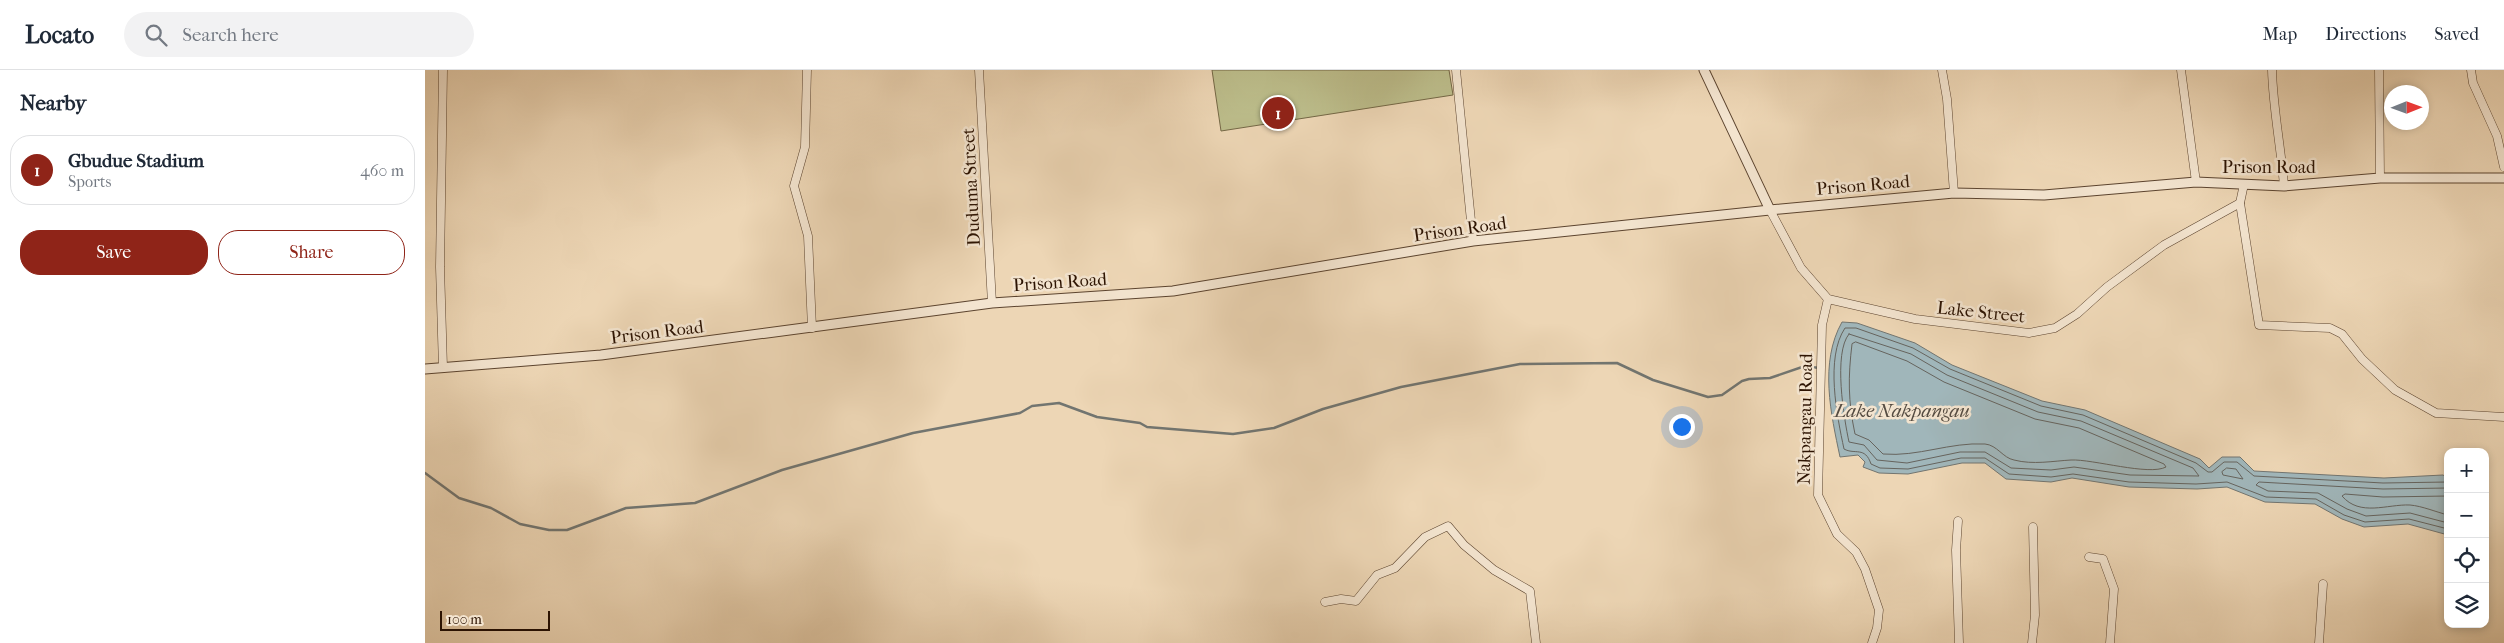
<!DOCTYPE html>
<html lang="en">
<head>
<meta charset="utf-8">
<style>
  :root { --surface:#fff; --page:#f2f2f3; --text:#1f2937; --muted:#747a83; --line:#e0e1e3; --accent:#8f2418 }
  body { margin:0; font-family:"IM FELL French Canon",serif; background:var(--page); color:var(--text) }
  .controls { position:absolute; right:15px; bottom:15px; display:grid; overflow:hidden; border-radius:10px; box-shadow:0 2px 8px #0003 }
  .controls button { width:45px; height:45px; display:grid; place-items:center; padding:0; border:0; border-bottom:1px solid var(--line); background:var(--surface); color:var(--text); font:25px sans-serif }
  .compass { position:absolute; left:1959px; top:15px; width:45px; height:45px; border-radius:50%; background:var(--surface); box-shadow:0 2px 8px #0003; rotate:89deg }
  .scale { position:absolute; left:15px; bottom:12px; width:110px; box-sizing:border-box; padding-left:5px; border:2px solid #2c1302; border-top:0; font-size:14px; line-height:18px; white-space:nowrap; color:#2c1302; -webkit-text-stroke:4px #f3e4cf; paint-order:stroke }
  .you { position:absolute; left:1256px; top:356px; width:18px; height:18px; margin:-12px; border:4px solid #fff; border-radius:50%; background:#1a73e8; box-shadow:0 0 0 8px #1a73e833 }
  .badge { display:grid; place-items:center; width:32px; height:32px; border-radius:50%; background:var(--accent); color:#fff; font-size:16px; font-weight:700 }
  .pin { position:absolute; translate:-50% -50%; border:2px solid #fff; box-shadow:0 1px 5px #0006 }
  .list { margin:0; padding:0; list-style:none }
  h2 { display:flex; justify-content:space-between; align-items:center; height:65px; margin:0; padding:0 20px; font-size:21px }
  h2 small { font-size:16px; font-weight:400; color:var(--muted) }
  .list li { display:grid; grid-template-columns:32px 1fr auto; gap:15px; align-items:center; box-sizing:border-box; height:70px; margin:0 10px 10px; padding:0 10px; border:1px solid var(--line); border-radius:20px }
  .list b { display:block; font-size:19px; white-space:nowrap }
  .list p { margin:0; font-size:16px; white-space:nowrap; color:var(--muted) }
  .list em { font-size:16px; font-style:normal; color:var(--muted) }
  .actions { display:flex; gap:10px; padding:15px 20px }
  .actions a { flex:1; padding:11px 0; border:1px solid var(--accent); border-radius:20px; text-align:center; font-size:18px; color:var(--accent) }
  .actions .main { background:var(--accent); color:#fff }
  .icon { flex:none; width:28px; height:28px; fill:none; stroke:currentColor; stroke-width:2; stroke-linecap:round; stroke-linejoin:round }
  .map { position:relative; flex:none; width:2079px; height:573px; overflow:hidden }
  header { display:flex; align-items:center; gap:30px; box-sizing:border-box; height:70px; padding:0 25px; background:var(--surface); border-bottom:1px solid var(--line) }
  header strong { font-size:24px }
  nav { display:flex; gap:28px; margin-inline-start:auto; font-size:18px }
  .search { width:350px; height:45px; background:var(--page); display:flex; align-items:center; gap:12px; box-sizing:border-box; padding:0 18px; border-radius:28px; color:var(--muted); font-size:19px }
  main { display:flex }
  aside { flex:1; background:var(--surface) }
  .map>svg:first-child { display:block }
  .green { fill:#bcbd8b; stroke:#746846 }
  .water { fill:#a0b6ba; stroke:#727570 }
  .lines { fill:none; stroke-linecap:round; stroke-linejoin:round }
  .shore { stroke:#66645e; stroke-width:1 }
  .stream { stroke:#727570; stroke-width:2.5 }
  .minor-casing { stroke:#5c442f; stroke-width:9 }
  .tertiary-casing { stroke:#5c442f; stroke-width:11 }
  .minor { stroke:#f3e4cf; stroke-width:8 }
  .tertiary { stroke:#f3e4cf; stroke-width:9 }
  .labels { text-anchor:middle; stroke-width:5; stroke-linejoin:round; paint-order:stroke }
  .street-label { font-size:18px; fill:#2c1302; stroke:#f3e4cf }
  .water-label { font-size:19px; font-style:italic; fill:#554c42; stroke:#f3e4cf }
</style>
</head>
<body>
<header>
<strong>Locato</strong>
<div class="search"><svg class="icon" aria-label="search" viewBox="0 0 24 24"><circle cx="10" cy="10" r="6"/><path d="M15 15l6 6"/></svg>Search here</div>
<nav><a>Map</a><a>Directions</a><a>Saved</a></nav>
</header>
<main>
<aside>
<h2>Nearby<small></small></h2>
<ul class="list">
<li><span class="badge">1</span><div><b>Gbudue Stadium</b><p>Sports</p></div><em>460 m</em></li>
</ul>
<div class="actions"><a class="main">Save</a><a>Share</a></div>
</aside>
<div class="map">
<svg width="2079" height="573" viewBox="0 0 2079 573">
  <rect width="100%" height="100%" fill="#edd6b5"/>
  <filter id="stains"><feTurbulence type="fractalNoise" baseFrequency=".004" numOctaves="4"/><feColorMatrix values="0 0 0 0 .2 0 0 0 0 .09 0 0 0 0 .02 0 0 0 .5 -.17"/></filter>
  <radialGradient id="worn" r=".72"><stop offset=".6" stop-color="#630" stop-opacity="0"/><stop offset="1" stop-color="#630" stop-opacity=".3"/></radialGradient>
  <!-- green -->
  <path class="green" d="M 787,0 L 1024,0 L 1028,25 L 796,61 Z"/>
  <!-- water -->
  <path class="water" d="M 1417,252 L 1432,253 L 1490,273 L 1527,295 L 1617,331 L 1660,340 L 1775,389 L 1784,398 L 1797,387 L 1815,387 L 1829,401 L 1959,408 L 2018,405 L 2023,408 L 2023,465 L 1983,454 L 1939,457 L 1917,449 L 1890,434 L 1840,432 L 1802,417 L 1772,419 L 1704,417 L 1647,408 L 1626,412 L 1581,409 L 1560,393 L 1537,393 L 1483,404 L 1454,403 L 1438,397 L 1440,392 L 1433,385 L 1415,387 C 1406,344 1394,293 1417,252 Z"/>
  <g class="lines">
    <!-- shore -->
    <g class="shore">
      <path d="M 1424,264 L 1486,284 L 1522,305 L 1613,342 L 1656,351 L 1768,398 L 1774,406 L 1705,405 L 1649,397 L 1626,400 L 1586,398 L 1560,382 L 1535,382 L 1482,393 L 1452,390 L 1439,375 L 1424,372 C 1419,349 1408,283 1424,264 Z"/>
      <path d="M 1431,272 L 1482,291 L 1519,312 L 1610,349 L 1654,358 L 1739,394 L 1741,397 C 1724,406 1668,389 1646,390 C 1628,391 1608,395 1589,390 C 1578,388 1572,375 1560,374 C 1525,372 1493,387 1458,384 L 1444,370 L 1430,364 C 1423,331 1423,307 1427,274 Z"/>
      <path d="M 1802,398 L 1811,399 L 1818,409 L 1798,405 L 1797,402 Z"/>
      <path d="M 2023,412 L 1958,413 L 1829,406 L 1812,392 L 1799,392 L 1787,402 L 1783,402 L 1771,393 L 1658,345 L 1616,336 L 1525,299 L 1488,278 L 1431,258 L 1420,258 C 1400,288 1412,346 1419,379 C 1430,385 1440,376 1446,394 L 1455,398 L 1483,399 L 1536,388 L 1560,388 L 1584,404 L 1626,407 L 1648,404 L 1704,412 L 1771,414 L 1802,412 L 1841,427 L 1891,429 L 1919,445 L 1940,452 L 1984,449 L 2023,459"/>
      <path d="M 2023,418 L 1958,419 L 1834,412 L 1831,415 L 1843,421 L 1893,423 L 1922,439 L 1941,446 L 1985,443 L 2023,453"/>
      <path d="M 2023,426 L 1958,427 L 1920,424 L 1917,426 C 1935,447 1962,434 1985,435 C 1997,436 2011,442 2023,445"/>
    </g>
    <!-- stream -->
    <path class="stream" d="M 0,403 L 34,428 L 66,438 L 95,454 L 124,460 L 142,460 L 201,438 L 270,433 L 357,400 L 488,363 L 595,343 L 607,336 L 634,333 L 672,347 L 715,353 L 722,357 L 808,364 L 849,358 L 898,339 L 976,317 L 1095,294 L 1192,293 L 1228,310 L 1283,327 L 1297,325 L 1317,311 L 1324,309 L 1345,308 L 1380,296 L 1394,298"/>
    <!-- minor casing -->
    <g class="minor-casing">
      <g id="minor">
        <path d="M 18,0 L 15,197 L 18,298"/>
        <path d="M 382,0 L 380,77 L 369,116 L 383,166 L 387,258"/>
        <path d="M 554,0 L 567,233"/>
        <path d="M 1031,0 L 1048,171"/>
        <path d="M 1517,0 L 1522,29 L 1529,123"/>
        <path d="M 1756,0 L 1771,112"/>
        <path d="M 1847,0 C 1848,39 1856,77 1859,116"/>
        <path d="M 1954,0 L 1955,108"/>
        <path d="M 2046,0 L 2048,13 L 2072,66 L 2079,97"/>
        <path d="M 1815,133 L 1834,255 L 1905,258 L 1917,264 L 1937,289 L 1970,320 L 2011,343 L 2079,347"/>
        <path d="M 1345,140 L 1376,198 L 1403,229 L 1490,249 L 1604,263 L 1630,258 L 1652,244 L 1682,217 L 1739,175 L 1815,133 L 1819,114"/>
        <path d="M 1403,229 L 1397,255 L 1393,425 L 1412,464 L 1431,482 L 1440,499 L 1454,540 L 1452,558 L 1447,573"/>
        <path d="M 1533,451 L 1531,480 L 1534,573"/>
        <path d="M 1664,487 L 1678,489 L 1689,519 L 1685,573"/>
        <path d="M 900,532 L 916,529 L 931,531 L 952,505 L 970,498 L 1000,467 L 1023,456 L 1039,475 L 1069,500 L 1105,521 L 1111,573"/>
        <path d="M 1607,573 L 1610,545 L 1608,457"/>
        <path d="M 1894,573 L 1898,514"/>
      </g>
    </g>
    <!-- tertiary casing -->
    <g class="tertiary-casing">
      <g id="tertiary">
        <path d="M 1279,0 L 1345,140"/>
        <path d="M 0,299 L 176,285 L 567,233 L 748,221 L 1048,171 L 1345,140 L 1529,123 L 1619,125 L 1771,112 L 1859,116 L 1955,108 L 2079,108"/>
      </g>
    </g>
    <!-- minor -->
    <use href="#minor" class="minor"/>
    <!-- tertiary -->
    <use href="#tertiary" class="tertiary"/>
  </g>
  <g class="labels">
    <!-- street labels -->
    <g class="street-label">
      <text x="1844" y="103">Prison Road</text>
      <text transform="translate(1438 115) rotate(-5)" y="6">Prison Road</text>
      <text transform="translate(546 117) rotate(-93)" y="6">Duduma Street</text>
      <text transform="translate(1035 159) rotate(-8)" y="6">Prison Road</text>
      <text transform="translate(635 212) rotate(-4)" y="6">Prison Road</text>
      <text transform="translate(1556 242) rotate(6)" y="6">Lake Street</text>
      <text transform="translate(232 262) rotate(-7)" y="6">Prison Road</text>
      <text transform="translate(1380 349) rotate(-89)" y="6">Nakpangau Road</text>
    </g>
    <!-- water labels -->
    <g class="water-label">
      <text x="1477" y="347">Lake Nakpangau</text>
    </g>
  </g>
  <rect width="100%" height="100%" filter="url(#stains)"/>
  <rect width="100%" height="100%" fill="url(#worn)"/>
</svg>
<div class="controls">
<button>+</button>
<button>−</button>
<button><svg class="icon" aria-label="locate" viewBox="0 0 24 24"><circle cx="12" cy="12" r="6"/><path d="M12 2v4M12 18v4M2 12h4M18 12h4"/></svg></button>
<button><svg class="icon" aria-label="layers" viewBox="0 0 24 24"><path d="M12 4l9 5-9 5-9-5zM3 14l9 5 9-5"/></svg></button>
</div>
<svg class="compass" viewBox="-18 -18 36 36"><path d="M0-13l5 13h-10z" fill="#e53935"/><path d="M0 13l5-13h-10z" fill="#747a83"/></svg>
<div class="scale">100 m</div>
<div class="you"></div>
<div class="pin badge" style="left:853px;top:43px">1</div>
</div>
</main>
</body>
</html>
